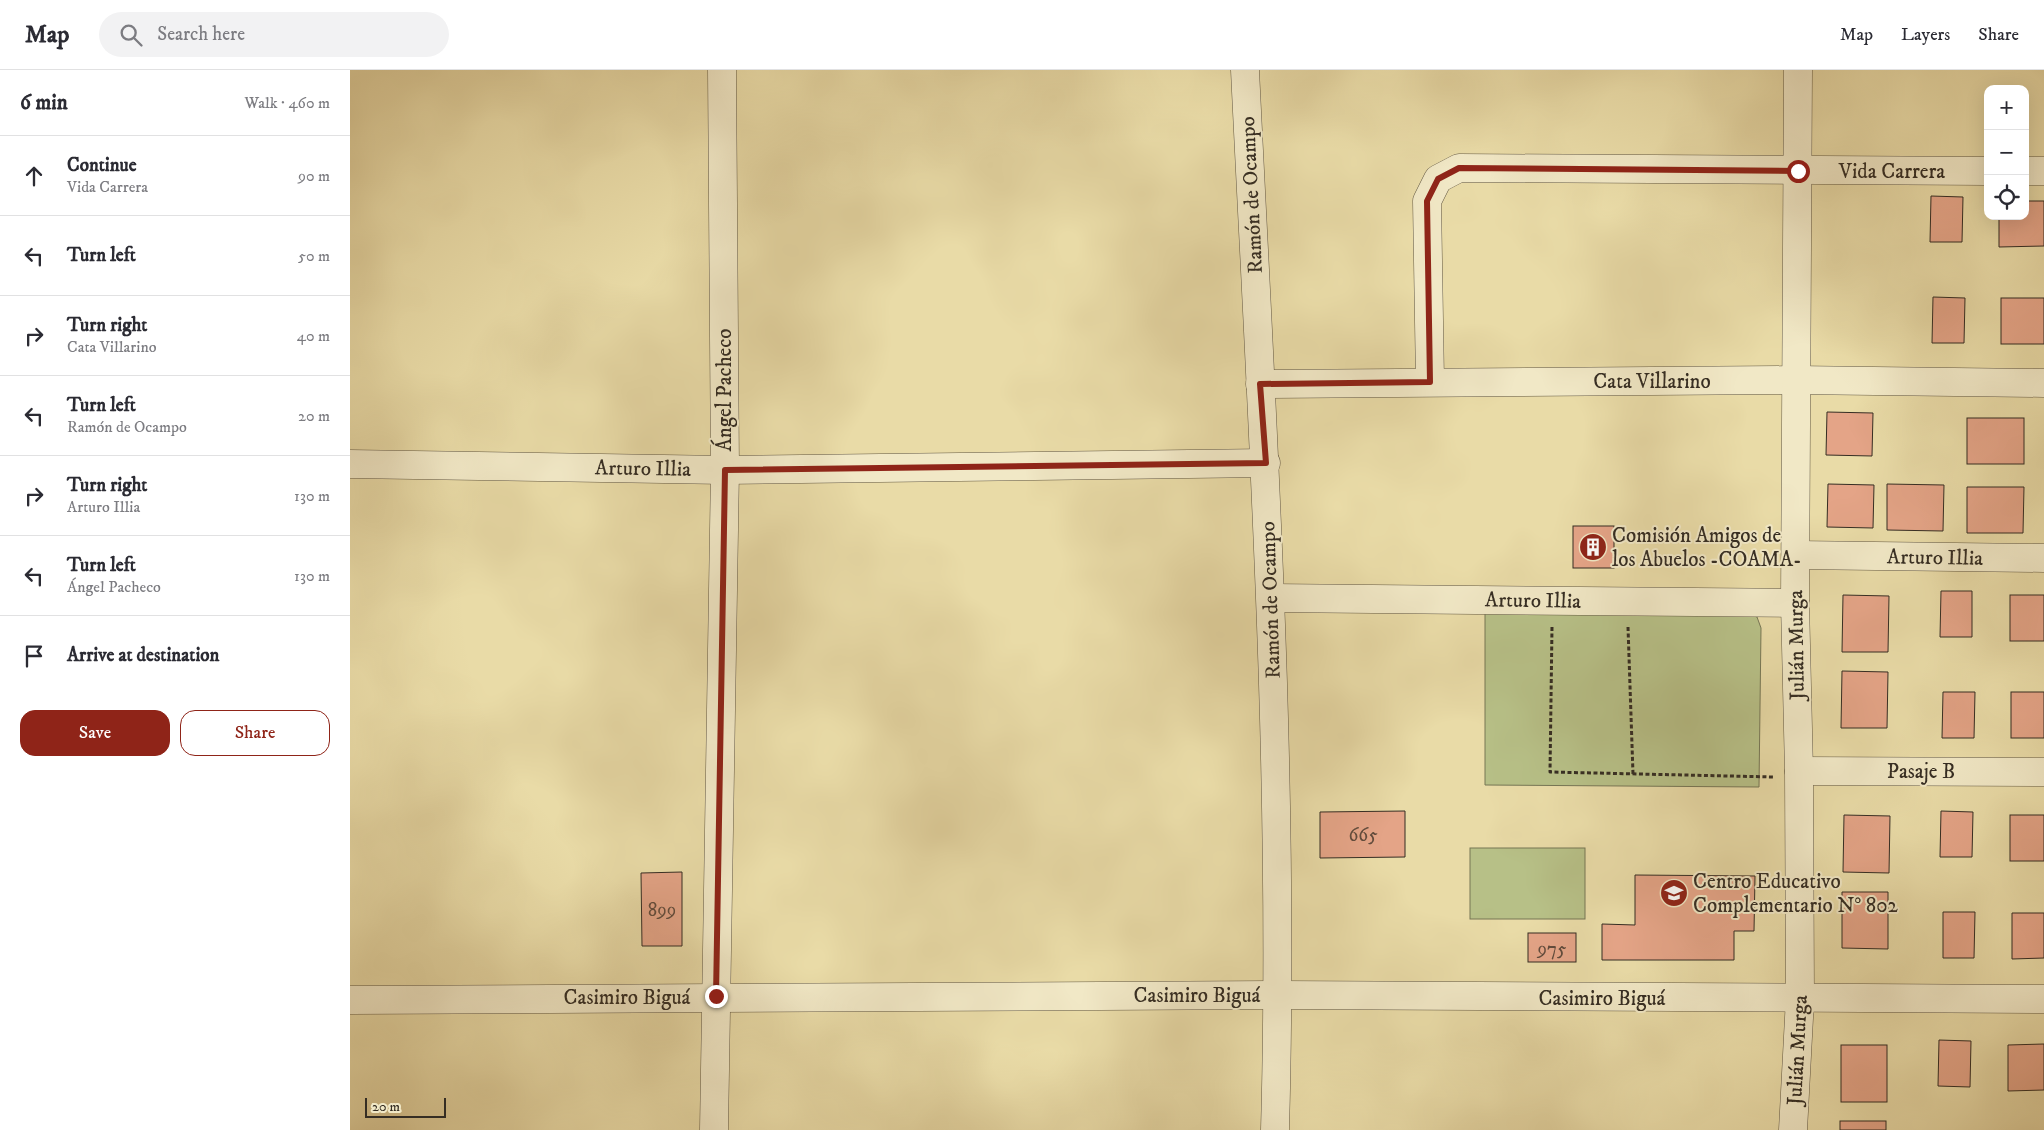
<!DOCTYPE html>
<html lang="en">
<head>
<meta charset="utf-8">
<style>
  :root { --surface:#fff; --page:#f2f2f3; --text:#2b2b33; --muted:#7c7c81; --line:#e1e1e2; --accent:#8f2418 }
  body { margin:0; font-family:"IM FELL DW Pica",serif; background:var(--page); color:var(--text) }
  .controls { position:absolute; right:15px; top:15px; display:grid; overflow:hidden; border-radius:10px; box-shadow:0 5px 20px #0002 }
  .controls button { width:45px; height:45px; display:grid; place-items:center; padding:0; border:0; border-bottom:1px solid var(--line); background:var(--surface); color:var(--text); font:25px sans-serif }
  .scale { position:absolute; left:15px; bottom:12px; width:81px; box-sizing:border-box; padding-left:5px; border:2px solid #352d23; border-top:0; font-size:14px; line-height:18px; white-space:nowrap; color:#352d23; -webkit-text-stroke:4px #f1e8c6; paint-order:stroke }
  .stop { position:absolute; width:15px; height:15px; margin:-11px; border:4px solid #8f2418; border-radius:50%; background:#fff }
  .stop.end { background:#8f2418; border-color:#fff; box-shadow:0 1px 5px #0008 }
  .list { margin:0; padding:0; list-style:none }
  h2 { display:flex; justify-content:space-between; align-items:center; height:65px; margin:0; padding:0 20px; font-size:21px }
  h2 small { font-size:16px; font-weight:400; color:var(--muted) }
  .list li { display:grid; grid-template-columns:32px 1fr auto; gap:15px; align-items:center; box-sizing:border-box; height:80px; padding:0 20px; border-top:1px solid var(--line) }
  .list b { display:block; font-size:19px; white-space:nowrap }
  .list p { margin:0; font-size:16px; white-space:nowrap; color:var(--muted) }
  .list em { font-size:16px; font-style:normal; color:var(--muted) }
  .actions { display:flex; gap:10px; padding:15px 20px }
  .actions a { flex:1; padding:11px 0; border:1px solid var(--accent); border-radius:15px; text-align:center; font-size:18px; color:var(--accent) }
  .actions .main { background:var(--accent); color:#fff }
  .icon { flex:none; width:28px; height:28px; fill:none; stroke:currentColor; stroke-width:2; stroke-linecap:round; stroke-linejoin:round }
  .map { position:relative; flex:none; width:1694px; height:1060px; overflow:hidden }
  header { display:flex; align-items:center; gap:30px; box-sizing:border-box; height:70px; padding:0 25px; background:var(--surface); border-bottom:1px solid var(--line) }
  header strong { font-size:24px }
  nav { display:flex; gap:28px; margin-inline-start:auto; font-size:18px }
  .search { width:350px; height:45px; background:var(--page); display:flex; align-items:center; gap:12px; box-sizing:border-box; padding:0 18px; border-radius:28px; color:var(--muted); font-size:19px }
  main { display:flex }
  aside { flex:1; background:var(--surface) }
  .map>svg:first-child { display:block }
  .green { fill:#b7c087; stroke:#767655 }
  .building { fill:#e4a487; stroke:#352d23 }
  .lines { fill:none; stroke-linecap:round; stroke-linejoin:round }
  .minor-casing { stroke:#625844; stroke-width:29 }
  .path { stroke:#352d23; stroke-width:3; stroke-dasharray:4 2.5; stroke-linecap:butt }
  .minor { stroke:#f1e8c6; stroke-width:28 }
  .route { stroke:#8f2418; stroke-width:6 }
  .labels { text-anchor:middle; stroke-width:4; stroke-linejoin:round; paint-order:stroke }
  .number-label { font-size:19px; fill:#614b3c }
  .street-label { font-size:21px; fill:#352d23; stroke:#f1e8c6 }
  .poi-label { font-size:21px; fill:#352d23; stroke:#f1e8c6; text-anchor:start }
</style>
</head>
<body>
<header>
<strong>Map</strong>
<div class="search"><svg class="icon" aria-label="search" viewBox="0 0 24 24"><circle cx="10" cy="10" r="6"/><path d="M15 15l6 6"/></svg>Search here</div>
<nav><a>Map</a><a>Layers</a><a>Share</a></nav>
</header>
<main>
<aside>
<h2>6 min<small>Walk · 460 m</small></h2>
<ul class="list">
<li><svg class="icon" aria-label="ahead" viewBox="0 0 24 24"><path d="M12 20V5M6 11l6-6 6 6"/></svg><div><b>Continue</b><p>Vida Carrera</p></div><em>90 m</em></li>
<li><svg class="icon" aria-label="left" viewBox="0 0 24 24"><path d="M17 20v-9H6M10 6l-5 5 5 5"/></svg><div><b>Turn left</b></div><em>50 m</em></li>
<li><svg class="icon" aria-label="right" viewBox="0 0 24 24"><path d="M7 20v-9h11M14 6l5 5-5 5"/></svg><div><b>Turn right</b><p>Cata Villarino</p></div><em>40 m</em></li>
<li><svg class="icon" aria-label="left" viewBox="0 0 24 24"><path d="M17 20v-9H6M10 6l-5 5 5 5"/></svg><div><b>Turn left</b><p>Ramón de Ocampo</p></div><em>20 m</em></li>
<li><svg class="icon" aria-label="right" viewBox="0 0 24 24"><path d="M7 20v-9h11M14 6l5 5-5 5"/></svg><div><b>Turn right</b><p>Arturo Illia</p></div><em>130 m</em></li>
<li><svg class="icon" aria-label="left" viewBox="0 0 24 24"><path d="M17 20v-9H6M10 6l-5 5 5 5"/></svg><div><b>Turn left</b><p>Ángel Pacheco</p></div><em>130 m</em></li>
<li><svg class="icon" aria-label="arrive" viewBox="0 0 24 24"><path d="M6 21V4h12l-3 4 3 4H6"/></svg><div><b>Arrive at destination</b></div></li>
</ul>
<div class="actions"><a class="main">Save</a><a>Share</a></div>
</aside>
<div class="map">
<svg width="1694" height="1060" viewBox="0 0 1694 1060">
  <rect width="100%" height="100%" fill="#e9dba7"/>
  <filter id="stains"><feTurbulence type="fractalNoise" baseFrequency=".004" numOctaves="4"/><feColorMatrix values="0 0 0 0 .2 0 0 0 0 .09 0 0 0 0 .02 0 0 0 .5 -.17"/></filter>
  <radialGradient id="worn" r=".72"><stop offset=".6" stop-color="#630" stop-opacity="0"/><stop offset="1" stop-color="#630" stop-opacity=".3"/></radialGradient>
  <!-- green -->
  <g class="green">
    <path d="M 1135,541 L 1395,542 L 1407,547 L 1411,558 L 1409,717 L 1135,715 Z"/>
    <rect x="1120" y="778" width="115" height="71"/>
  </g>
  <!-- building -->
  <g class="building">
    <path d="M 1581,126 L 1613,127 L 1612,172 L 1580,172 Z"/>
    <path d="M 1675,131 L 1694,131 L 1694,176 L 1649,177 L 1649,146 L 1675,146 Z"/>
    <path d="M 1583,227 L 1615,228 L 1614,273 L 1582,273 Z"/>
    <rect x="1651" y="228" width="43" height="46"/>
    <path d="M 1477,342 L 1523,343 L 1522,386 L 1476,385 Z"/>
    <rect x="1617" y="348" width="57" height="46"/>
    <path d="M 1478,414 L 1524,415 L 1523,458 L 1477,457 Z"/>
    <path d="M 1537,414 L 1594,415 L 1593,461 L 1537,460 Z"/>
    <path d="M 1617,417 L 1674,417 L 1673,463 L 1617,463 Z"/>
    <rect x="1223" y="456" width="41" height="42"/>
    <path d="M 1591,521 L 1622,521 L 1622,567 L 1590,567 Z"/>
    <path d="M 1493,525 L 1539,526 L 1538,582 L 1492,582 Z"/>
    <rect x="1660" y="525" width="34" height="46"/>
    <path d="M 1492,601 L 1538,602 L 1537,658 L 1491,658 Z"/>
    <path d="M 1593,622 L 1625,622 L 1624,668 L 1592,668 Z"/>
    <rect x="1661" y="622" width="33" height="46"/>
    <path d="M 1055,741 L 1055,787 L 970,788 L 970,742 Z"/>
    <path d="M 1591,741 L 1623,742 L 1622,787 L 1590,787 Z"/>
    <path d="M 1494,745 L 1540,746 L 1539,803 L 1493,802 Z"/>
    <rect x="1660" y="745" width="34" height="46"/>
    <path d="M 332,802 L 332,876 L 292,876 L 291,803 Z"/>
    <path d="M 1285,805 L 1405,806 L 1404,861 L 1384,861 L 1384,890 L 1252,890 L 1252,854 L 1285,855 Z"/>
    <path d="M 1492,822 L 1538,822 L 1538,879 L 1492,878 Z"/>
    <path d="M 1593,842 L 1625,842 L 1624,888 L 1593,888 Z"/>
    <path d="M 1662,843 L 1694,843 L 1694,888 L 1662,889 Z"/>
    <rect x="1178" y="863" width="48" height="29"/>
    <path d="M 1589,970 L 1621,971 L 1620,1017 L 1588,1016 Z"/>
    <path d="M 1694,974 L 1694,1020 L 1658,1021 L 1658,975 Z"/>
    <rect x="1491" y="975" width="46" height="57"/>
    <rect x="1490" y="1051" width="46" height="9"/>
  </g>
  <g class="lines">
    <!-- minor casing -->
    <g class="minor-casing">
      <g id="minor">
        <path d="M 895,0 C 912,353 935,706 925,1060"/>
        <path d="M 1675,101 L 1694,101"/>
        <path d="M 1080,311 L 1077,131 L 1088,109 L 1109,98 L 1638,101"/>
        <path d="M 910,314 L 1445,310 L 1694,313"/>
        <path d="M 0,394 L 375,400 L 916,393"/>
        <path d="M 1446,485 L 1694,488"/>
        <path d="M 921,528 L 1445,533"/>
        <path d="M 1449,701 L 1694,702"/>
        <path d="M 0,930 L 929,925 L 1694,929"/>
        <path d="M 364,1060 L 375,400 L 372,0"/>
        <path d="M 1443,1060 L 1450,929 L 1449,701 L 1445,533 L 1448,0"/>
      </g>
    </g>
    <!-- path -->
    <g class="path">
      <path d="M 1202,557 L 1200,702 L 1423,707"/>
      <path d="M 1278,557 L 1283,704"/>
    </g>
    <!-- minor -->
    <use href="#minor" class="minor"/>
  </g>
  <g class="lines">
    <!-- route -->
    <path class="route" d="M 366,926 L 375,400 L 916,393 L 910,314 L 1080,312 L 1077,131 L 1088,109 L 1109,98 L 1448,101"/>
  </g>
  <!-- icons -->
  <defs>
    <g id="building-disc" transform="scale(1.4375)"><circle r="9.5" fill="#8f2418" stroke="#f1e8c6"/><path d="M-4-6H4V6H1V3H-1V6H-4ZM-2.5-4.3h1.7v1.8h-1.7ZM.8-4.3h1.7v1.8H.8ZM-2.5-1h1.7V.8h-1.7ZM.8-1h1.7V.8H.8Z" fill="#fff"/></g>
    <g id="school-disc" transform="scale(1.4375)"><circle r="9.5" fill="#8f2418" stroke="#f1e8c6"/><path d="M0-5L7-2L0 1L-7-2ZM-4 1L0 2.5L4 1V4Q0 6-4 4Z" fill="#fff"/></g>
  </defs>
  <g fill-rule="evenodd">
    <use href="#building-disc" x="1243" y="477"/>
    <use href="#school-disc" x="1324" y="823"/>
  </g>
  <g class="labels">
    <!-- number labels -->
    <g class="number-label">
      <text x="1013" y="771">665</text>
      <text x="312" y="846">899</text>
      <text x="1202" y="885">975</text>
    </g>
    <!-- street labels -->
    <g class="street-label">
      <text x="1542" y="108">Vida Carrera</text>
      <text transform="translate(901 125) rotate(-93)" y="7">Ramón de Ocampo</text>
      <text x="1302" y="318">Cata Villarino</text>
      <text transform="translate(374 320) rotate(-90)" y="7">Ángel Pacheco</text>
      <text transform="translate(293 398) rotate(1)" y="7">Arturo Illia</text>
      <text transform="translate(1585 487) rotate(1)" y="7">Arturo Illia</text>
      <text transform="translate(920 530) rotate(-92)" y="7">Ramón de Ocampo</text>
      <text transform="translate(1183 530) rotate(1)" y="7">Arturo Illia</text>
      <text transform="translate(1446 575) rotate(-91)" y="7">Julián Murga</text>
      <text x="1571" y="708">Pasaje B</text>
      <text x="847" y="932">Casimiro Biguá</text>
      <text x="277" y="934">Casimiro Biguá</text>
      <text x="1252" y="935">Casimiro Biguá</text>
      <text transform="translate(1447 980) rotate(-87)" y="7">Julián Murga</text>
    </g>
    <!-- poi labels -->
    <g class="poi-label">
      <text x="1262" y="472">Comisión Amigos de<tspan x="1262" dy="24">los Abuelos -COAMA-</tspan></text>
      <text x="1343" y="818">Centro Educativo<tspan x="1343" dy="24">Complementario N° 802</tspan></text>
    </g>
  </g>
  <rect width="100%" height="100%" filter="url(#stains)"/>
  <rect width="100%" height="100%" fill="url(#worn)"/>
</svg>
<div class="controls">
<button>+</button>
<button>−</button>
<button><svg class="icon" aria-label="locate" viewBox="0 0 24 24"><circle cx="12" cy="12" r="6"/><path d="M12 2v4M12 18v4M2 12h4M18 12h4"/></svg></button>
</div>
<div class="scale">20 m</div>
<div class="stop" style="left:1448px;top:101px"></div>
<div class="stop end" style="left:366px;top:926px"></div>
</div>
</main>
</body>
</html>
